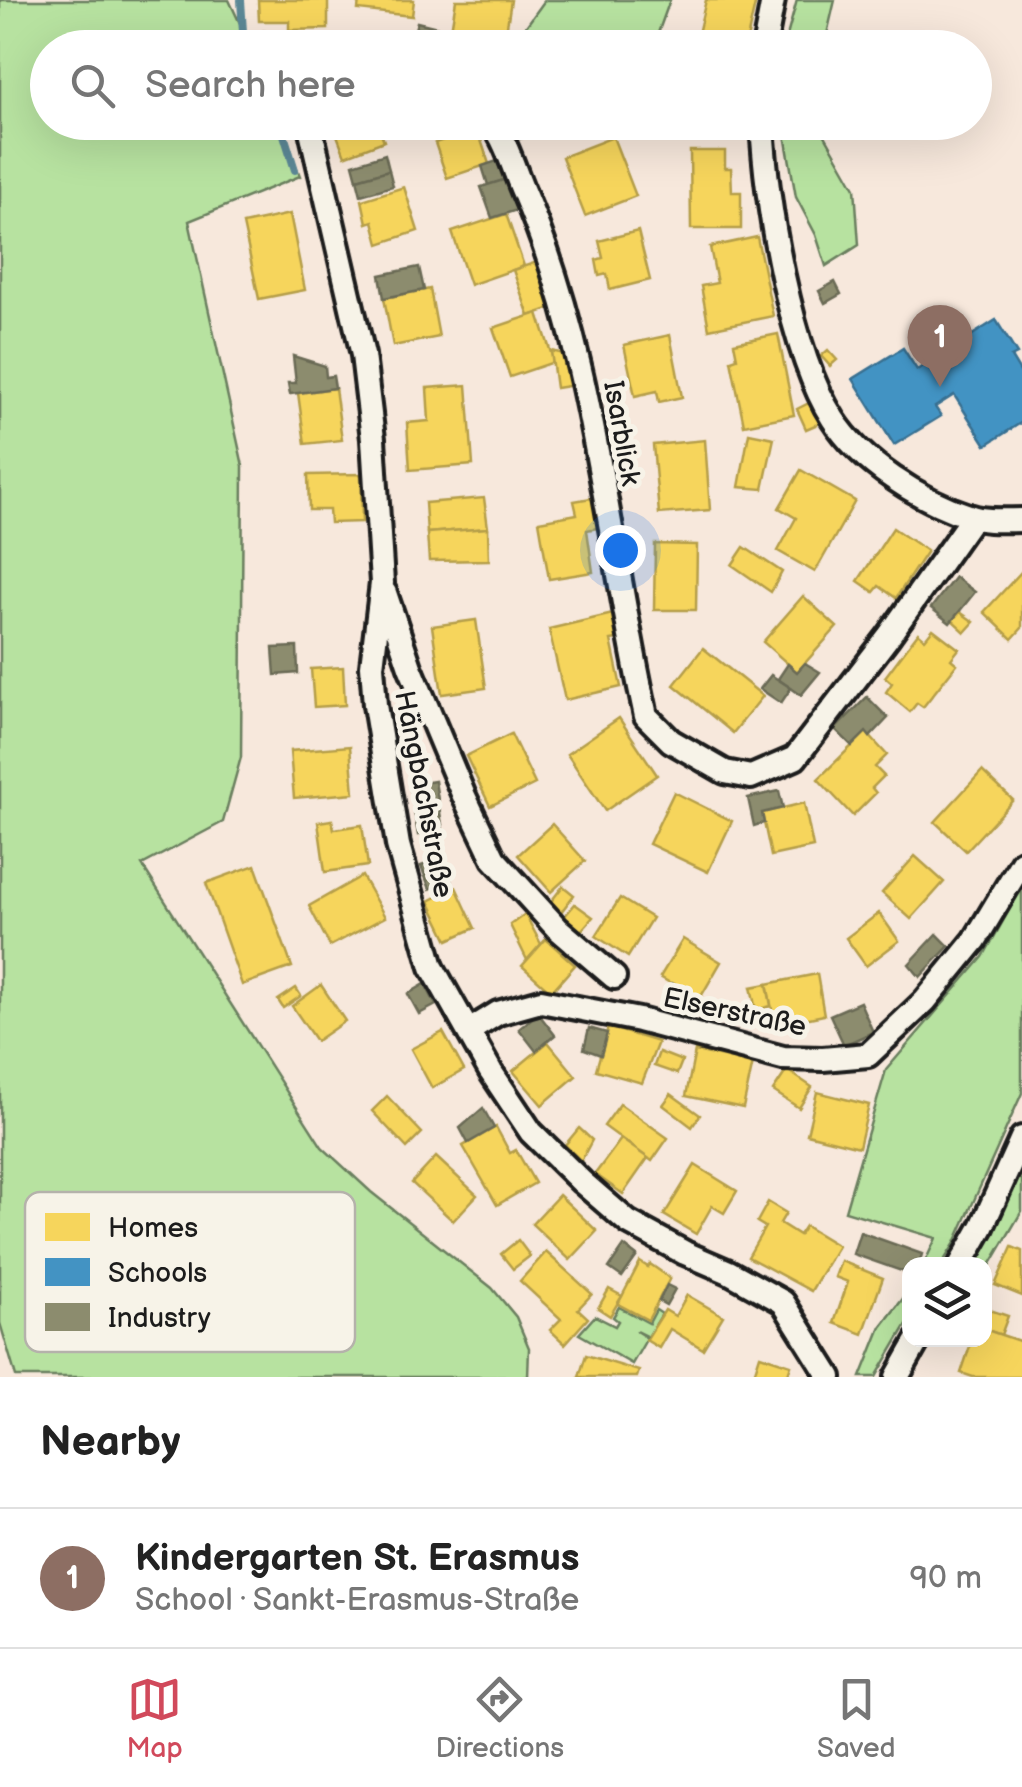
<!DOCTYPE html>
<html lang="en">
<head>
<meta charset="utf-8">
<style>
  :root { --surface:#fff; --page:#f6f6f6; --text:#222; --muted:#767676; --line:#e0e0e0; --accent:#d1495b }
  body { margin:0; font-family:"Balsamiq Sans",sans-serif; background:var(--page); color:var(--text) }
  .controls { position:absolute; right:30px; bottom:30px; display:grid; overflow:hidden; border-radius:20px; box-shadow:0 10px 40px #0002 }
  .controls button { width:90px; height:90px; display:grid; place-items:center; padding:0; border:0; border-bottom:2px solid var(--line); background:var(--surface); color:var(--text); font:50px sans-serif }
  .you { position:absolute; left:620px; top:550px; width:35px; height:35px; margin:-25px; border:8px solid #fff; border-radius:50%; background:#1a73e8; box-shadow:0 0 0 15px #1a73e833 }
  .badge { display:grid; place-items:center; width:65px; height:65px; border-radius:50%; background:var(--accent); color:#fff; font-size:32px; font-weight:700 }
  .pin { position:absolute; translate:-50% -82px; filter:drop-shadow(0 2px 5px #0008) }
  .pin::after { content:''; position:absolute; top:52px; width:35px; height:30px; background:inherit; clip-path:polygon(0 0,100% 0,50% 100%) }
  .list { margin:0; padding:0; list-style:none }
  h2 { display:flex; justify-content:space-between; align-items:center; height:130px; margin:0; padding:0 40px; font-size:42px }
  h2 small { font-size:32px; font-weight:400; color:var(--muted) }
  .list li { display:grid; grid-template-columns:65px 1fr auto; gap:30px; align-items:center; box-sizing:border-box; height:140px; padding:0 40px; border-top:2px solid var(--line) }
  .list b { display:block; font-size:38px; white-space:nowrap }
  .list p { margin:0; font-size:32px; white-space:nowrap; color:var(--muted) }
  .list em { font-size:32px; font-style:normal; color:var(--muted) }
  .icon { flex:none; width:55px; height:55px; fill:none; stroke:currentColor; stroke-width:2; stroke-linecap:round; stroke-linejoin:round }
  .map { position:relative; flex:none; width:1022px; height:1377px; overflow:hidden }
  .search { position:absolute; background:var(--surface); box-shadow:0 10px 40px #0002; left:30px; right:30px; top:30px; height:110px; display:flex; align-items:center; gap:25px; box-sizing:border-box; padding:0 35px; border-radius:55px; color:var(--muted); font-size:38px }
  .sheet { height:270px; background:var(--surface) }
  nav { display:flex; justify-content:space-around; align-items:center; box-sizing:border-box; height:140px; border-top:2px solid var(--line); background:var(--surface); font-size:28px; color:var(--muted) }
  nav a { display:grid; justify-items:center; gap:5px }
  nav .on { color:var(--accent) }
  .map>svg:first-child { display:block }
  .green { fill:#b7e2a0; stroke:#6a7f5e; stroke-width:2.5 }
  .homes { fill:#f6d55c; stroke:#b59e49; stroke-width:2.5 }
  .schools { fill:#4393c3; stroke:#376f91; stroke-width:2.5 }
  .industry { fill:#8c8c6e; stroke:#6a6a55; stroke-width:2.5 }
  .lines { fill:none; stroke-linecap:round; stroke-linejoin:round }
  .stream { stroke:#5c8896; stroke-width:8 }
  .street-casing { stroke:#1c1c1c; stroke-width:30 }
  .street { stroke:#f7f3e8; stroke-width:22 }
  .labels { text-anchor:middle; stroke-width:10; stroke-linejoin:round; paint-order:stroke }
  .street-label { font-size:28px; fill:#1c1c1c; stroke:#f7f3e8 }
  .key { fill:#f7f3e8; stroke:#b5b2ab; stroke-width:2.5 }
  .key-label { font-size:28px; fill:#1c1c1c }
</style>
</head>
<body>
<div class="map">
<svg width="1022" height="1377" viewBox="0 0 1022 1377">
  <rect width="100%" height="100%" fill="#f7e8dc"/>
  <filter id="ink" filterUnits="userSpaceOnUse"><feTurbulence type="fractalNoise" baseFrequency=".01" numOctaves="2"/><feDisplacementMap in="SourceGraphic" scale="20" xChannelSelector="R" yChannelSelector="G"/><feConvolveMatrix kernelMatrix="1 2 1 2 8 2 1 2 1" color-interpolation-filters="sRGB"/></filter>
  <g filter="url(#ink)">
    <!-- green -->
    <g class="green">
      <path d="M 0,0 L 229,0 L 251,47 L 48,48 L 48,122 L 280,123 L 300,176 L 189,221 L 243,466 L 241,757 L 223,822 L 142,865 L 322,1147 L 371,1192 L 492,1288 L 516,1317 L 529,1348 L 528,1377 L 16,1377 L 0,1323 Z"/>
      <path d="M 545,0 L 670,0 L 653,47 L 511,47 Z"/>
      <path d="M 797,0 L 835,0 L 824,47 L 784,47 Z"/>
      <path d="M 503,123 L 579,123 L 514,140 Z"/>
      <path d="M 783,123 L 818,123 L 855,188 L 859,245 L 826,266 L 816,235 L 796,197 Z"/>
      <path d="M 1022,887 L 1022,1093 L 955,1243 L 942,1264 L 924,1264 L 936,1238 L 845,1211 L 886,1070 L 983,957 Z"/>
      <path d="M 1022,1167 L 1022,1211 L 985,1274 L 984,1264 L 974,1264 Z"/>
      <path d="M 909,1291 L 909,1321 L 876,1377 L 861,1377 L 881,1327 Z"/>
      <path d="M 619,1307 L 649,1323 L 656,1310 L 662,1314 L 648,1337 L 636,1331 L 647,1338 L 632,1364 L 579,1334 L 595,1316 L 615,1326 L 618,1321 L 613,1317 Z"/>
    </g>
    <!-- homes -->
    <g class="homes">
      <path d="M 258,0 L 328,0 L 328,29 L 289,30 L 289,21 L 259,21 Z"/>
      <path d="M 359,0 L 414,0 L 412,16 L 358,10 Z"/>
      <path d="M 456,0 L 511,0 L 505,39 L 451,30 Z"/>
      <path d="M 706,0 L 756,0 L 746,44 L 698,34 Z"/>
      <path d="M 332,122 L 377,122 L 384,141 L 345,156 Z"/>
      <path d="M 673,122 L 726,122 L 725,129 L 673,126 Z"/>
      <path d="M 477,128 L 489,164 L 447,178 L 435,143 Z"/>
      <path d="M 613,137 L 636,196 L 585,216 L 562,157 Z"/>
      <path d="M 690,151 L 725,151 L 725,168 L 731,168 L 732,192 L 741,192 L 741,229 L 691,229 Z"/>
      <path d="M 404,187 L 418,231 L 379,244 L 373,221 L 367,223 L 362,200 Z"/>
      <path d="M 290,214 L 305,290 L 259,299 L 243,224 Z"/>
      <path d="M 506,214 L 524,266 L 470,285 L 452,232 Z"/>
      <path d="M 638,231 L 650,280 L 610,290 L 607,274 L 599,276 L 596,260 L 603,258 L 599,241 Z"/>
      <path d="M 757,237 L 773,316 L 709,329 L 701,286 L 717,283 L 710,247 Z"/>
      <path d="M 540,261 L 555,307 L 529,316 L 513,270 Z"/>
      <path d="M 430,289 L 439,337 L 393,346 L 384,298 Z"/>
      <path d="M 538,313 L 554,362 L 510,377 L 493,328 Z"/>
      <path d="M 778,334 L 794,415 L 744,425 L 731,360 L 737,358 L 734,343 Z"/>
      <path d="M 670,335 L 682,397 L 659,402 L 657,391 L 635,396 L 624,345 Z"/>
      <path d="M 828,350 L 837,360 L 830,366 L 821,356 Z"/>
      <path d="M 551,351 L 569,355 L 575,385 L 556,388 Z"/>
      <path d="M 467,385 L 473,465 L 410,470 L 407,423 L 429,421 L 427,388 Z"/>
      <path d="M 335,388 L 342,440 L 305,444 L 298,393 Z"/>
      <path d="M 811,402 L 820,423 L 806,429 L 797,409 Z"/>
      <path d="M 749,433 L 774,438 L 763,489 L 739,487 Z"/>
      <path d="M 705,440 L 710,510 L 659,514 L 653,445 Z"/>
      <path d="M 801,470 L 855,501 L 815,572 L 778,551 L 796,518 L 779,508 Z"/>
      <path d="M 361,474 L 362,522 L 330,523 L 329,510 L 309,510 L 308,475 Z"/>
      <path d="M 597,497 L 603,527 L 587,530 L 593,572 L 549,579 L 539,521 L 577,514 L 574,501 Z"/>
      <path d="M 484,498 L 488,528 L 427,533 L 425,503 Z"/>
      <path d="M 488,528 L 489,560 L 429,561 L 427,533 Z"/>
      <path d="M 893,528 L 927,551 L 896,598 L 879,586 L 874,592 L 858,581 Z"/>
      <path d="M 655,544 L 697,545 L 696,610 L 654,610 Z"/>
      <path d="M 744,547 L 782,572 L 771,592 L 732,565 Z"/>
      <path d="M 1022,571 L 1022,628 L 1012,639 L 984,612 Z"/>
      <path d="M 803,596 L 837,627 L 797,672 L 763,642 Z"/>
      <path d="M 960,612 L 974,622 L 965,632 L 952,620 Z"/>
      <path d="M 617,613 L 623,638 L 611,640 L 621,687 L 565,700 L 549,629 Z"/>
      <path d="M 476,620 L 486,688 L 442,694 L 432,626 Z"/>
      <path d="M 933,629 L 959,649 L 951,659 L 957,664 L 923,707 L 917,703 L 910,712 L 886,692 L 892,683 L 885,677 L 918,633 L 925,639 Z"/>
      <path d="M 703,648 L 763,696 L 733,733 L 674,685 Z"/>
      <path d="M 343,667 L 345,705 L 314,707 L 311,669 Z"/>
      <path d="M 619,718 L 657,775 L 605,811 L 567,754 Z"/>
      <path d="M 866,732 L 887,755 L 875,767 L 884,776 L 872,788 L 876,793 L 853,816 L 818,779 Z"/>
      <path d="M 511,734 L 535,784 L 490,806 L 466,756 Z"/>
      <path d="M 350,746 L 354,793 L 294,798 L 290,751 Z"/>
      <path d="M 982,771 L 1013,800 L 966,851 L 935,822 Z"/>
      <path d="M 674,792 L 732,821 L 708,872 L 649,844 Z"/>
      <path d="M 804,803 L 813,847 L 771,856 L 762,813 Z"/>
      <path d="M 332,820 L 334,829 L 362,825 L 368,866 L 325,872 L 318,822 Z"/>
      <path d="M 552,824 L 585,861 L 551,892 L 518,855 Z"/>
      <path d="M 915,856 L 944,882 L 911,919 L 882,893 Z"/>
      <path d="M 255,865 L 292,967 L 242,985 L 206,883 Z"/>
      <path d="M 362,876 L 385,917 L 330,946 L 309,906 Z"/>
      <path d="M 563,886 L 574,895 L 561,912 L 549,904 Z"/>
      <path d="M 456,887 L 475,928 L 448,940 L 429,901 Z"/>
      <path d="M 620,898 L 652,918 L 628,957 L 596,936 Z"/>
      <path d="M 575,904 L 593,917 L 580,932 L 563,918 Z"/>
      <path d="M 879,913 L 899,941 L 866,966 L 846,938 Z"/>
      <path d="M 525,914 L 541,944 L 527,960 L 510,925 Z"/>
      <path d="M 546,939 L 575,965 L 551,992 L 522,966 Z"/>
      <path d="M 683,939 L 721,962 L 699,1000 L 660,977 Z"/>
      <path d="M 817,974 L 824,1015 L 775,1025 L 767,984 Z"/>
      <path d="M 767,984 L 771,1006 L 756,1010 L 751,987 Z"/>
      <path d="M 321,985 L 345,1021 L 316,1041 L 292,1006 Z"/>
      <path d="M 296,988 L 301,996 L 283,1008 L 278,1000 Z"/>
      <path d="M 608,1027 L 658,1042 L 642,1083 L 596,1070 Z"/>
      <path d="M 443,1032 L 464,1070 L 432,1088 L 411,1049 Z"/>
      <path d="M 548,1042 L 576,1076 L 542,1105 L 513,1071 Z"/>
      <path d="M 695,1051 L 753,1063 L 743,1108 L 686,1096 Z"/>
      <path d="M 659,1052 L 682,1061 L 677,1074 L 654,1066 Z"/>
      <path d="M 787,1070 L 812,1087 L 799,1108 L 773,1091 Z"/>
      <path d="M 817,1092 L 869,1105 L 859,1147 L 807,1134 Z"/>
      <path d="M 671,1094 L 700,1115 L 692,1127 L 663,1105 Z"/>
      <path d="M 387,1096 L 422,1133 L 407,1148 L 372,1111 Z"/>
      <path d="M 620,1104 L 668,1138 L 652,1161 L 604,1126 Z"/>
      <path d="M 496,1127 L 510,1153 L 516,1150 L 535,1183 L 497,1205 L 463,1146 Z"/>
      <path d="M 579,1128 L 592,1140 L 581,1161 L 565,1145 Z"/>
      <path d="M 621,1139 L 648,1158 L 623,1194 L 595,1174 Z"/>
      <path d="M 436,1157 L 477,1195 L 453,1221 L 412,1183 Z"/>
      <path d="M 695,1165 L 737,1191 L 724,1213 L 712,1206 L 696,1234 L 664,1215 Z"/>
      <path d="M 559,1195 L 597,1231 L 570,1260 L 532,1224 Z"/>
      <path d="M 768,1202 L 786,1213 L 780,1223 L 799,1235 L 805,1226 L 838,1246 L 811,1291 L 748,1257 L 765,1227 L 757,1222 Z"/>
      <path d="M 518,1240 L 530,1256 L 513,1269 L 501,1254 Z"/>
      <path d="M 1012,1247 L 1022,1251 L 1022,1296 L 995,1285 Z"/>
      <path d="M 546,1252 L 592,1294 L 578,1309 L 588,1318 L 565,1344 L 550,1330 L 561,1319 L 520,1281 Z"/>
      <path d="M 841,1261 L 883,1278 L 863,1334 L 834,1323 L 848,1282 L 835,1277 Z"/>
      <path d="M 640,1262 L 648,1267 L 650,1264 L 670,1278 L 648,1320 L 618,1304 Z"/>
      <path d="M 609,1289 L 622,1296 L 610,1316 L 598,1308 Z"/>
      <path d="M 687,1295 L 723,1316 L 703,1349 L 670,1329 L 659,1348 L 646,1340 L 665,1310 L 675,1316 Z"/>
      <path d="M 984,1308 L 1008,1316 L 1001,1335 L 984,1329 Z"/>
      <path d="M 984,1329 L 1022,1342 L 1022,1377 L 973,1377 L 961,1373 L 972,1340 L 984,1340 Z"/>
      <path d="M 586,1355 L 639,1371 L 637,1377 L 579,1377 Z"/>
      <path d="M 760,1355 L 791,1365 L 787,1377 L 753,1377 Z"/>
    </g>
    <!-- schools -->
    <path class="schools" d="M 996,320 L 1017,354 L 1011,357 L 1022,375 L 1022,422 L 986,445 L 954,395 L 935,407 L 941,416 L 894,445 L 853,379 L 903,348 L 917,370 Z"/>
    <!-- industry -->
    <g class="industry">
      <path d="M 417,22 L 437,27 L 432,48 L 410,48 Z"/>
      <path d="M 437,27 L 460,33 L 456,48 L 432,48 Z"/>
      <path d="M 263,31 L 278,32 L 293,48 L 251,48 Z"/>
      <path d="M 385,154 L 389,170 L 357,179 L 353,164 Z"/>
      <path d="M 503,159 L 510,178 L 488,185 L 482,166 Z"/>
      <path d="M 389,170 L 393,186 L 361,195 L 357,179 Z"/>
      <path d="M 510,178 L 520,209 L 492,218 L 481,187 Z"/>
      <path d="M 419,267 L 424,290 L 384,298 L 380,275 Z"/>
      <path d="M 835,282 L 841,294 L 825,303 L 819,291 Z"/>
      <path d="M 293,356 L 325,366 L 326,377 L 333,376 L 335,388 L 290,394 L 288,383 L 296,383 Z"/>
      <path d="M 955,577 L 975,592 L 950,623 L 931,608 Z"/>
      <path d="M 297,647 L 298,673 L 275,675 L 273,648 Z"/>
      <path d="M 805,663 L 820,672 L 801,695 L 778,679 L 788,664 L 797,672 Z"/>
      <path d="M 771,675 L 791,688 L 781,703 L 760,689 Z"/>
      <path d="M 867,697 L 888,718 L 870,737 L 866,732 L 852,746 L 835,729 Z"/>
      <path d="M 435,781 L 443,831 L 418,835 L 410,785 Z"/>
      <path d="M 779,791 L 783,808 L 762,813 L 764,823 L 754,826 L 748,798 Z"/>
      <path d="M 443,858 L 451,881 L 430,889 L 421,866 Z"/>
      <path d="M 937,934 L 949,946 L 920,977 L 909,964 Z"/>
      <path d="M 672,983 L 694,996 L 689,1019 L 662,1012 Z"/>
      <path d="M 425,984 L 436,1005 L 419,1014 L 408,994 Z"/>
      <path d="M 860,1002 L 873,1032 L 844,1045 L 830,1015 Z"/>
      <path d="M 538,1013 L 555,1035 L 536,1051 L 519,1029 Z"/>
      <path d="M 589,1028 L 607,1033 L 601,1055 L 584,1049 Z"/>
      <path d="M 483,1108 L 494,1128 L 468,1143 L 460,1128 Z"/>
      <path d="M 860,1232 L 922,1254 L 919,1264 L 910,1264 L 910,1274 L 853,1254 Z"/>
      <path d="M 624,1246 L 637,1256 L 622,1277 L 609,1268 Z"/>
      <path d="M 667,1285 L 675,1289 L 666,1305 L 659,1301 Z"/>
    </g>
    <g class="lines">
      <!-- stream -->
      <g class="stream">
        <path d="M 241,0 L 244,48"/>
        <path d="M 280,122 L 295,170"/>
      </g>
      <!-- street casing -->
      <g class="street-casing">
        <g id="street">
          <path d="M 764,48 L 773,0"/>
          <path d="M 309,122 L 363,355 L 373,439 L 382,583 L 372,666 L 375,705 L 398,845 L 432,967 L 491,1072 L 531,1132 L 582,1182 L 628,1222 L 685,1253 L 729,1272 L 783,1302 L 830,1377"/>
          <path d="M 491,122 C 506,140 514,170 523,191 C 595,357 607,541 646,716 L 671,741 L 725,772 L 751,777 L 795,758 L 888,637 L 972,518"/>
          <path d="M 762,122 C 766,202 790,352 833,419 C 861,463 920,500 969,516 C 985,522 1005,520 1022,520"/>
          <path d="M 385,593 L 410,667 L 464,796 L 494,859 L 557,928 L 614,977"/>
          <path d="M 469,1031 L 498,1013 L 541,1001 L 639,1020 L 783,1058 L 823,1059 L 868,1055 L 925,1001 L 975,940 L 1022,862"/>
          <path d="M 961,1264 L 982,1227 L 1022,1138"/>
          <path d="M 897,1377 L 918,1340"/>
        </g>
      </g>
      <!-- street -->
      <use href="#street" class="street"/>
    </g>
  </g>
  <g class="labels">
    <!-- street labels -->
    <g class="street-label">
      <text transform="translate(623 433) rotate(80)" y="10">Isarblick</text>
      <text transform="translate(425 794) rotate(79)" y="10">Hängbachstraße</text>
      <text transform="translate(735 1011) rotate(12)" y="10">Elserstraße</text>
    </g>
  </g>
  <!-- legend -->
  <rect x="25" y="1192" width="330" height="160" rx="15" class="key"/>
  <rect x="45" y="1213" width="45" height="28" fill="#f6d55c"/>
  <rect x="45" y="1258" width="45" height="28" fill="#4393c3"/>
  <rect x="45" y="1303" width="45" height="28" fill="#8c8c6e"/>
  <g class="key-label">
    <text x="108" y="1237">Homes</text>
    <text x="108" y="1282">Schools</text>
    <text x="108" y="1327">Industry</text>
  </g>
</svg>
<div class="controls">
<button><svg class="icon" aria-label="layers" viewBox="0 0 24 24"><path d="M12 4l9 5-9 5-9-5zM3 14l9 5 9-5"/></svg></button>
</div>
<div class="you"></div>
<div class="pin badge" style="left:940px;top:387px;background:#8d6e63">1</div>
<div class="search"><svg class="icon" aria-label="search" viewBox="0 0 24 24"><circle cx="10" cy="10" r="6"/><path d="M15 15l6 6"/></svg>Search here</div>
</div>
<section class="sheet">
<h2>Nearby<small></small></h2>
<ul class="list">
<li><span class="badge" style="background:#8d6e63">1</span><div><b>Kindergarten St. Erasmus</b><p>School · Sankt-Erasmus-Straße</p></div><em>90 m</em></li>
</ul>
</section>
<nav>
<a class="on"><svg class="icon" aria-label="map" viewBox="0 0 24 24"><path d="M3 6l6-2 6 2 6-2v14l-6 2-6-2-6 2zM9 4v14M15 6v14"/></svg>Map</a>
<a><svg class="icon" aria-label="directions" viewBox="0 0 24 24"><path d="M12 3l9 9-9 9-9-9zM9 14v-3h6M13 9l2 2-2 2"/></svg>Directions</a>
<a><svg class="icon" aria-label="saved" viewBox="0 0 24 24"><path d="M7 4h10v16l-5-4-5 4z"/></svg>Saved</a>
</nav>
</body>
</html>
